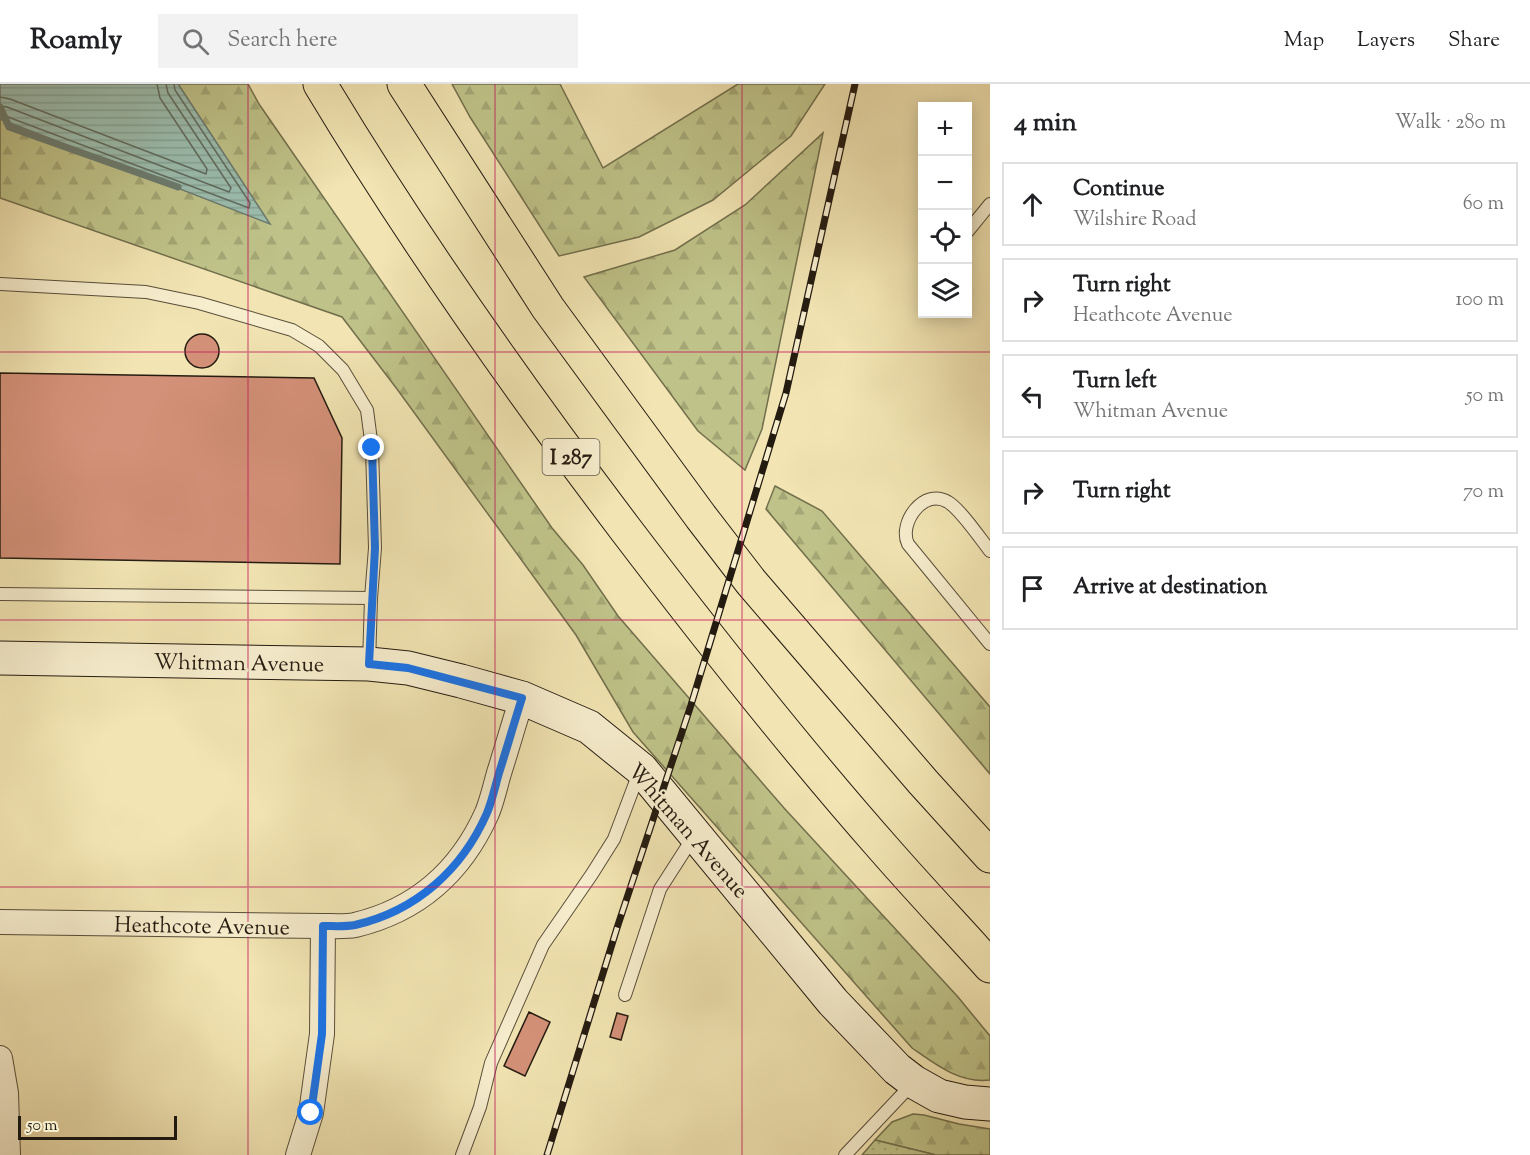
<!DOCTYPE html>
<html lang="en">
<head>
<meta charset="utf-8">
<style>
  :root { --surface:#fff; --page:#f2f2f2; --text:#202124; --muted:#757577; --line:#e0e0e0 }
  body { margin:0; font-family:"Sorts Mill Goudy",serif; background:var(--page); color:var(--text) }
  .controls { position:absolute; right:18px; top:18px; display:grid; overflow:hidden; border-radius:0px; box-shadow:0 3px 15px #0003 }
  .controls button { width:54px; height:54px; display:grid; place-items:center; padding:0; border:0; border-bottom:2px solid var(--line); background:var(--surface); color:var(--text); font:30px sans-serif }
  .scale { position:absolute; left:18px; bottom:15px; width:159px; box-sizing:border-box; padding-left:6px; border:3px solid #241b10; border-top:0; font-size:16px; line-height:21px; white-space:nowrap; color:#241b10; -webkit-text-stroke:4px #f7eece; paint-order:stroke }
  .stop { position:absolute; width:18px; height:18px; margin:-14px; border:4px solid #1a73e8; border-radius:50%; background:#fff }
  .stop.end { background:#1a73e8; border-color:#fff; box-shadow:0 2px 6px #0008 }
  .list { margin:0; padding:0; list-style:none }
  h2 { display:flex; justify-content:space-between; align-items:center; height:78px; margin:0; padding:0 24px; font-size:26px }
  h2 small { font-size:20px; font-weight:400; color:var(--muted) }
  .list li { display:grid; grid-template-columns:39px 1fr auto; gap:18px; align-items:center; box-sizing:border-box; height:84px; margin:0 12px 12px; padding:0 12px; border:2px solid var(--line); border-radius:0px }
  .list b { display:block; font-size:22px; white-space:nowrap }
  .list p { margin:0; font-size:20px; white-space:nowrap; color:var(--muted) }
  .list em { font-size:20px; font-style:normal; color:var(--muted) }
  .icon { flex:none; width:33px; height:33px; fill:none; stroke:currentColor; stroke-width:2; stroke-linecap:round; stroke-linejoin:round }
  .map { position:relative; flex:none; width:990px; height:1071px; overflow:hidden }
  header { display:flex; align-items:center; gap:36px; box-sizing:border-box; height:84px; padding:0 30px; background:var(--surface); border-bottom:2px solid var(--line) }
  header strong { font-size:28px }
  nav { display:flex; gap:33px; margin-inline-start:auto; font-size:21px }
  .search { width:420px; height:54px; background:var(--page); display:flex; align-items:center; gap:15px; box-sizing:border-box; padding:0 21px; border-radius:0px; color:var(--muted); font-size:22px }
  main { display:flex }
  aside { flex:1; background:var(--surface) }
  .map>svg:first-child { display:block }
  .forest { fill:url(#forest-firs); stroke:#726f4c; stroke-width:1.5 }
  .park { fill:url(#park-dots); stroke:#726f4c; stroke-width:1.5 }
  .water { fill:url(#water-rules); stroke:#6c7d71; stroke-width:1.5 }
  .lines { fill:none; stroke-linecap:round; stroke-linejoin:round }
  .shore { stroke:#606d60; stroke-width:1.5 }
  .stream { stroke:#6c7d71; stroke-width:7 }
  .building { fill:#d49179; stroke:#241b10; stroke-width:1.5 }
  .lane-casing { stroke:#584e39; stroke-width:14 }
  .street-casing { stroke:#584e39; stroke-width:26 }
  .secondary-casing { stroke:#241b10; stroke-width:35 }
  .highway-casing { stroke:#241b10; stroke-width:35 }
  .lane { stroke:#f7eece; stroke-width:12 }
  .street { stroke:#f7eece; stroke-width:24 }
  .secondary { stroke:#f7eece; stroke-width:33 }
  .highway { stroke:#f2e5b3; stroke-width:33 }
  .rail-casing { stroke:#241b10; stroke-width:7 }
  .rail { stroke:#f7eece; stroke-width:4.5; stroke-dasharray:14; stroke-linecap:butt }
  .route { stroke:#1a73e8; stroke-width:8 }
  .grid { fill:none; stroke:#c2185b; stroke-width:1.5; stroke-opacity:0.55 }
  .labels { text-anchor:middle; stroke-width:5; stroke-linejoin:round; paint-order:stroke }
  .shield { fill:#f7eece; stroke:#635a49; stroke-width:1.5 }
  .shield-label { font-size:21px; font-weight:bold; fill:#241b10 }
  .street-label { font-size:22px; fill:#241b10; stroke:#f7eece }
</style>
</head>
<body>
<header>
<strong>Roamly</strong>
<div class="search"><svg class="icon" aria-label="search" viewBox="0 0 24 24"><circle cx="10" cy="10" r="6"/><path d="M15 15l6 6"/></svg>Search here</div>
<nav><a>Map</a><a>Layers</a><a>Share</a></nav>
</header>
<main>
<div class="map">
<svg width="990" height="1071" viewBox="0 0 990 1071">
  <defs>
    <pattern id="forest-firs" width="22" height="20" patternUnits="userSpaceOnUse" patternTransform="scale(1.5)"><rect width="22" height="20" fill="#bfc389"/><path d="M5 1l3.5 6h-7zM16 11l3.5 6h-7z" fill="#a4a775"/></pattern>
    <pattern id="park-dots" width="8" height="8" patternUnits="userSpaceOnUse" patternTransform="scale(1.5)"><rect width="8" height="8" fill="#bfc389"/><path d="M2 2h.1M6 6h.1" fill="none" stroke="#a4a775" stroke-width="1.8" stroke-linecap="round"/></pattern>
    <pattern id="water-rules" width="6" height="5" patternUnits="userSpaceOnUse" patternTransform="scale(1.5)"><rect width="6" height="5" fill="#9cbfb1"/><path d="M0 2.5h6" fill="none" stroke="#86a497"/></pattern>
  </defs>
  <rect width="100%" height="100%" fill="#f2e5b3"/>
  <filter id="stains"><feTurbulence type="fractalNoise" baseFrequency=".00333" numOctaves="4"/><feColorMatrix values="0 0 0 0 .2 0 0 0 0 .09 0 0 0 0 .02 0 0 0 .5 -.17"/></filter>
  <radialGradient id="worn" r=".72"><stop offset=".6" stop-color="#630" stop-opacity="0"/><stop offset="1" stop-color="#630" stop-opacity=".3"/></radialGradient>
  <!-- forest -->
  <g class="forest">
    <path d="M 178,0 L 248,0 L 259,20 L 552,444 L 583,481 L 618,532 L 784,724 L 958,913 L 990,952 L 990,996 C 960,1000 935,980 912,964 L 633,648 L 576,551 L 397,305 L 342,233 L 0,114 L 0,35 L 269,139 Z"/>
    <path d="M 452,0 L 560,0 L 603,84 L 738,0 L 825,0 L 791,52 L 713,116 L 639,153 L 559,172 L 470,33 Z"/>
    <path d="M 823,49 L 762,345 L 745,386 L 698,347 L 584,193 L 675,166 L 745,121 Z"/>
    <path d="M 775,402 L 822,427 L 990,623 L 990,690 L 766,425 Z"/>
    <path d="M 913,1030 L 924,1031 L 959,1040 L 990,1045 L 990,1071 L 936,1071 L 875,1056 L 892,1038 Z"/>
  </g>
  <!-- park -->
  <path class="park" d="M 875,1056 L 936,1071 L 862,1071 Z"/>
  <!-- water -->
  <path class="water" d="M 0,0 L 178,0 L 270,140 L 0,35 Z"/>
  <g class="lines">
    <!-- shore -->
    <g class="shore">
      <path d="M 0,13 L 10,15 L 206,90 L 207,85 L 160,14 L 157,0"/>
      <path d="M 0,22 L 7,23 L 229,108 L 231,104 L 168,9 L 166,0"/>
      <path d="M 0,30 L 249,124 L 250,119 L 175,6 L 174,0"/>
    </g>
    <!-- stream -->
    <path class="stream" d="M 0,23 L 9,43 L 178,103"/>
  </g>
  <!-- building -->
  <g class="building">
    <circle cx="202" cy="267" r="17"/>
    <path d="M 0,289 L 314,294 L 342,354 L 340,480 L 0,474 Z"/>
    <path d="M 529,928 L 550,938 L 525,992 L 504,982 Z"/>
    <path d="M 617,929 L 628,932 L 621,956 L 610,953 Z"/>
  </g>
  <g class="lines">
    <!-- lane casing -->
    <g class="lane-casing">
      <g id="lane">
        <path d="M 968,147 L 990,120"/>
        <path d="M 0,200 L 146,208 L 199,219 L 292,246 L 319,262 L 343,286 L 367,326 L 372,364 L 375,464 L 371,514"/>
        <path d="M 990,467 C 980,454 960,425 948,418 C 924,403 898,439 908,460 L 990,560"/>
        <path d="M 0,510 L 371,514 L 369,580"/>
        <path d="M 625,911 L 660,805 L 694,752"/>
        <path d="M 462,1071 L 480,1023 L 491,979 L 543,861 L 592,790 L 614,755 L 639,689"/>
        <path d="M 845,1071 L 913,999"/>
      </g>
    </g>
    <!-- street casing -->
    <g class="street-casing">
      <g id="street">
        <path d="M 0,838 L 323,842 C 333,842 345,843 355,841 C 418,826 461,787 487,729 C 492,717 495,703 499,689 C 507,664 514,639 522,614"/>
        <path d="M 0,974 L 6,1009 L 8,1071"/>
        <path d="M 298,1071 L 311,1029 L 322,950 L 323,842"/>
      </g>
    </g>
    <!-- secondary casing -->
    <g class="secondary-casing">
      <path id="secondary" d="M 0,574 L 369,580 L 408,584 L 461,597 L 522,614 L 589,643 L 641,685 L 833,918 L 897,985 L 914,998 L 939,1012 L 965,1018 L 990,1020"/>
    </g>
    <!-- highway casing -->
    <g class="highway-casing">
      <g id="highway">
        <path d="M 320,0 C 413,155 517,302 626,446 C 709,555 794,663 885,766 C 919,805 955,843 990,882"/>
        <path d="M 404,0 L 548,224 L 701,433 L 751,498 L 923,698 L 990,772"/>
      </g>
    </g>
    <!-- lane -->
    <use href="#lane" class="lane"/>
    <!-- street -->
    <use href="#street" class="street"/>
    <!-- secondary -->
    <use href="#secondary" class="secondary"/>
    <!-- highway -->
    <use href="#highway" class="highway"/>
    <!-- rail casing -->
    <g class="rail-casing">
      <path id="rail" d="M 547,1071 L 617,844 L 691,621 L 786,309 L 855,0"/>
    </g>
    <!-- rail -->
    <use href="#rail" class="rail"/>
  </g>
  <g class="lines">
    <!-- route -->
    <path class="route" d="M 311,1029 L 322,950 L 323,842 C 333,842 345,843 355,841 C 416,827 462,786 487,729 C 492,717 495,703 499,689 C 507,664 514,639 522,614 L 408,584 L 369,580 L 375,464 L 372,364"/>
  </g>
  <!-- grid -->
  <path class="grid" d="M 248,0 L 248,1071M 495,0 L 495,1071M 742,0 L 742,1071M 0,268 L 990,268M 0,536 L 990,536M 0,803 L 990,803"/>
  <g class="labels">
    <!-- shield labels -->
    <rect class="shield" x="542.5" y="355" width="57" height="36" rx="4.5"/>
    <g class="shield-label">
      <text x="571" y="380">I 287</text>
    </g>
    <!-- street labels -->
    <g class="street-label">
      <text transform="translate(239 578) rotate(1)" y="8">Whitman Avenue</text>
      <text transform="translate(689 746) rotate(49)" y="8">Whitman Avenue</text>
      <text transform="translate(202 841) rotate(1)" y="8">Heathcote Avenue</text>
    </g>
  </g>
  <rect width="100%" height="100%" filter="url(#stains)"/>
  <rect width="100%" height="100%" fill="url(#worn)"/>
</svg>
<div class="controls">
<button>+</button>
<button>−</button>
<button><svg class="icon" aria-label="locate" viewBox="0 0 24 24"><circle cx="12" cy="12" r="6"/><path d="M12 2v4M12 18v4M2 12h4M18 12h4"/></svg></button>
<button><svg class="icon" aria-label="layers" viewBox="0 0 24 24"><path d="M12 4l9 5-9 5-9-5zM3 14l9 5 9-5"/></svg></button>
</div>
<div class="scale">50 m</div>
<div class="stop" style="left:311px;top:1029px"></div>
<div class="stop end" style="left:372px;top:364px"></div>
</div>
<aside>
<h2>4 min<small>Walk · 280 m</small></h2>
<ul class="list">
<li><svg class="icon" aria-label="ahead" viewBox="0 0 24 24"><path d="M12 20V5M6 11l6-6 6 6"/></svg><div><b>Continue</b><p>Wilshire Road</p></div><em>60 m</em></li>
<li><svg class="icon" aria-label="right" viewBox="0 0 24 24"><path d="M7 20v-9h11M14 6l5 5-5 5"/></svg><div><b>Turn right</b><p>Heathcote Avenue</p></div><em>100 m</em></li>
<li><svg class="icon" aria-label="left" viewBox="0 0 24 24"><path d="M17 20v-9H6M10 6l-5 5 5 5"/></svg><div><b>Turn left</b><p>Whitman Avenue</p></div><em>50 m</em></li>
<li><svg class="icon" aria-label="right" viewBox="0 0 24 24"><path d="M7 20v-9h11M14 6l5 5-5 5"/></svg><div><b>Turn right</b></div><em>70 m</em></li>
<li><svg class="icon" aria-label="arrive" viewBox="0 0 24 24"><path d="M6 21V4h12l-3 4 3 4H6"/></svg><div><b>Arrive at destination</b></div></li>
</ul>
</aside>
</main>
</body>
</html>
